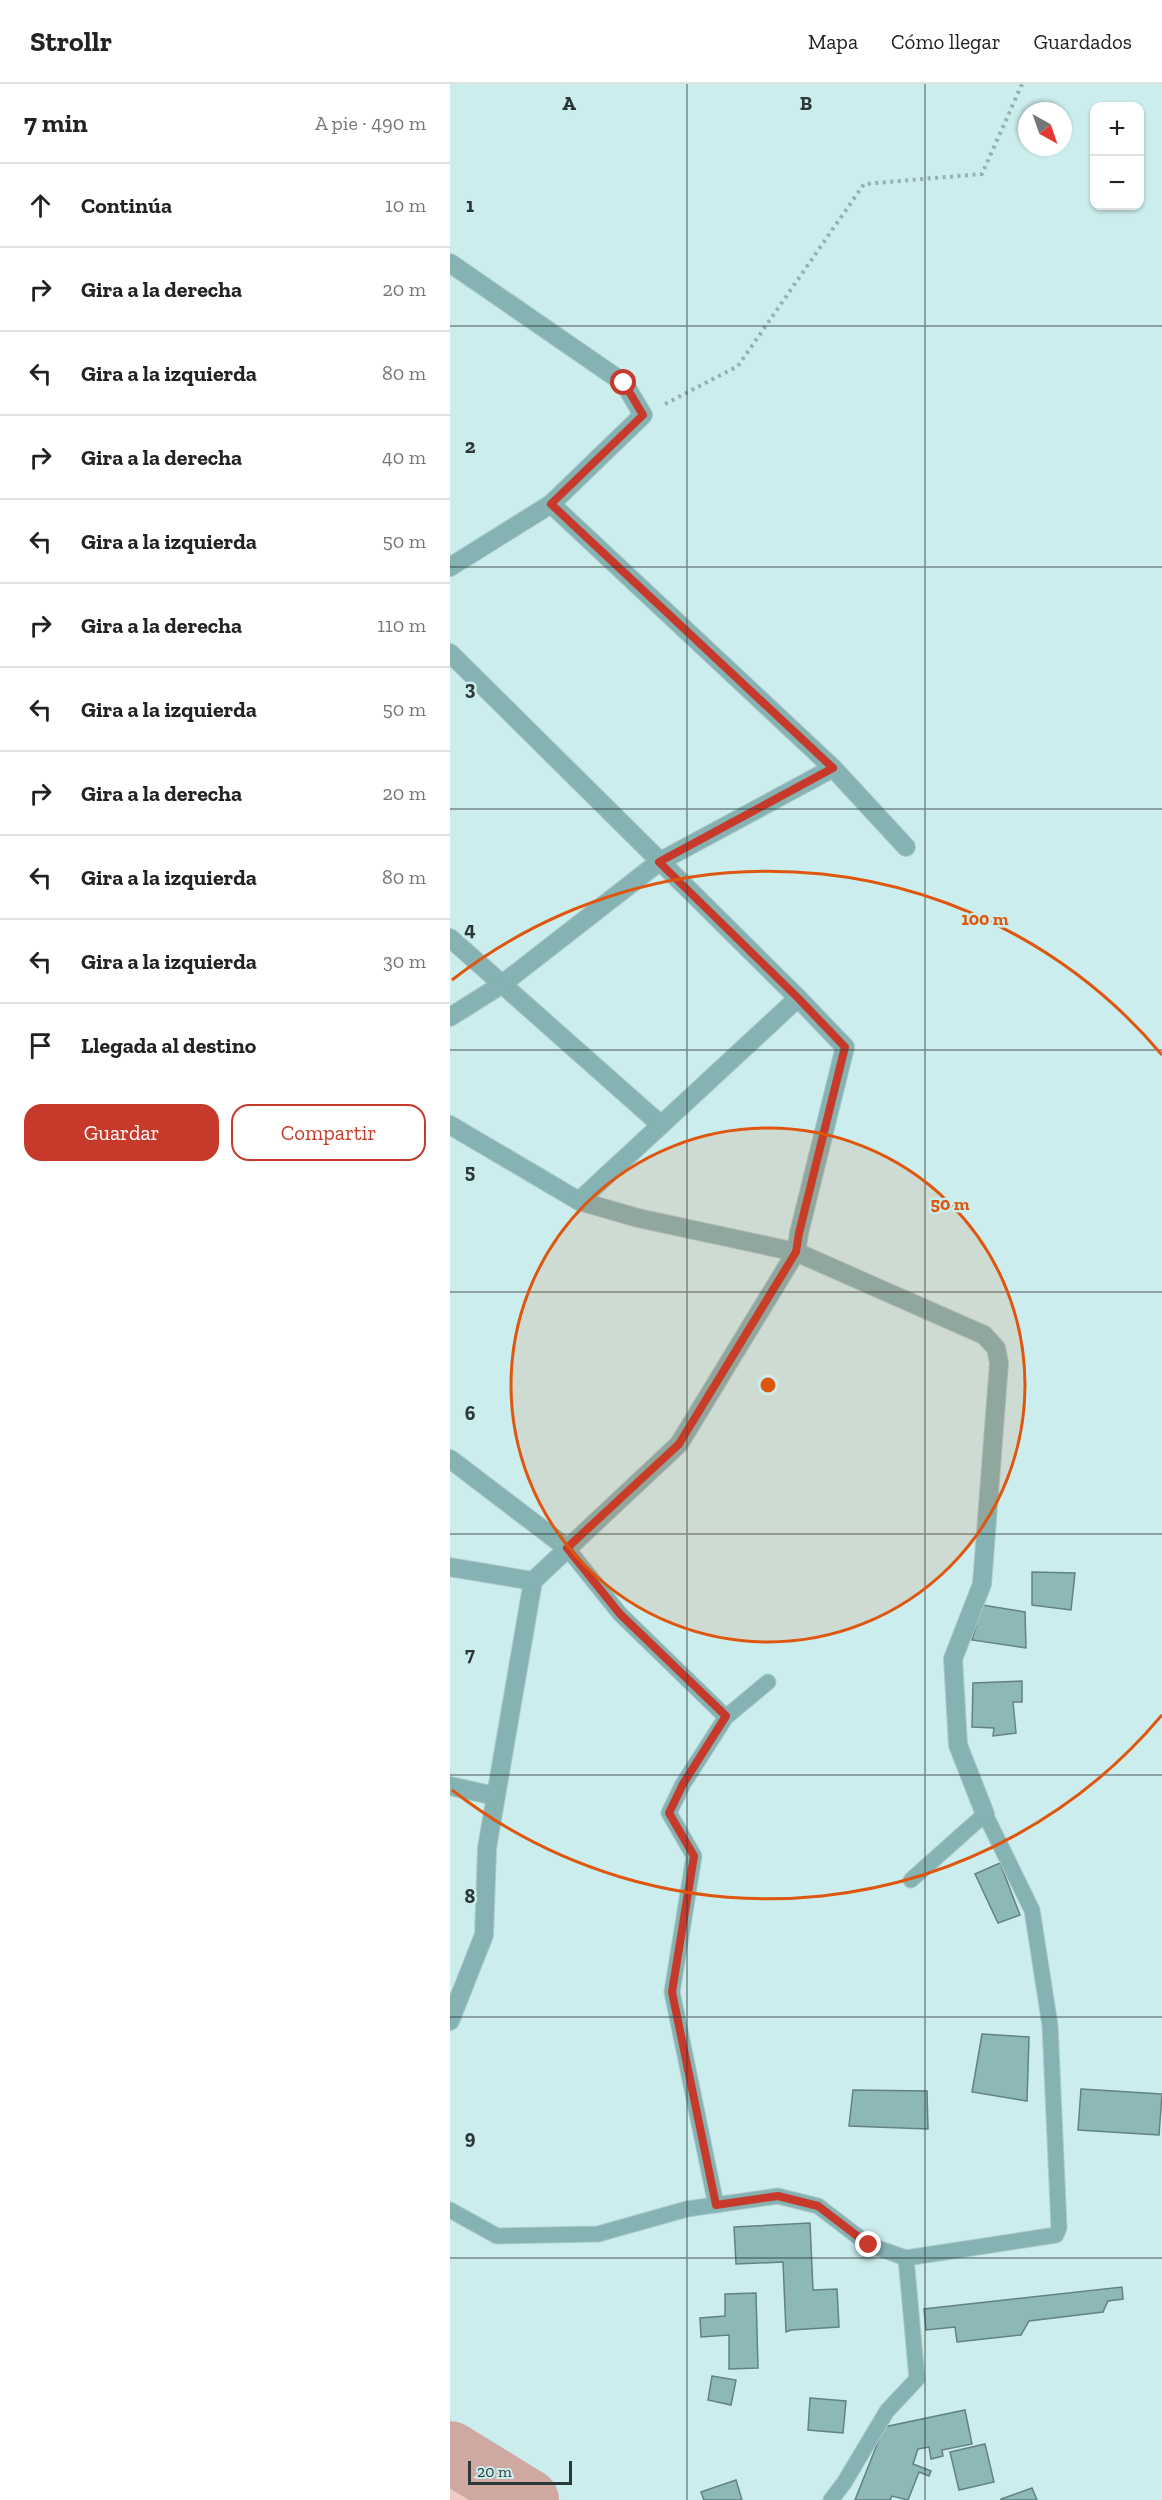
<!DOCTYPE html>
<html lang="es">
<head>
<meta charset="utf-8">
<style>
  :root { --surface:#fff; --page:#f2f2f2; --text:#222; --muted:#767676; --line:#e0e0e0; --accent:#c73a2b }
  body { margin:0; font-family:"Zilla Slab",serif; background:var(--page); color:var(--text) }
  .controls { position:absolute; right:18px; top:18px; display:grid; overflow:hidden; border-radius:12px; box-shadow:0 2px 4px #0004 }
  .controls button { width:54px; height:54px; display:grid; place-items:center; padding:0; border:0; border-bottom:2px solid var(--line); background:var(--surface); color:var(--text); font:30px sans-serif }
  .compass { position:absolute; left:568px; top:18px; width:54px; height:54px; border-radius:50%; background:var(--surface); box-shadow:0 2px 4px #0004; rotate:140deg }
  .scale { position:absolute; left:18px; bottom:15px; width:104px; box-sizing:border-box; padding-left:6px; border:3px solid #2b3838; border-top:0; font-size:16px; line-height:21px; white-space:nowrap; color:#2b3838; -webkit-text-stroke:4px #cceded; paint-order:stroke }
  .stop { position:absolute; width:18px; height:18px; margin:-14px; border:4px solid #c73a2b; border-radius:50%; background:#fff }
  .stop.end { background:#c73a2b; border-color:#fff; box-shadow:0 2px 6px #0008 }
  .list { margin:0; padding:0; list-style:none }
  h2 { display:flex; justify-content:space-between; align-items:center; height:78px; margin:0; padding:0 24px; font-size:26px }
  h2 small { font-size:20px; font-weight:400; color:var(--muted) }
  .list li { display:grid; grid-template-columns:39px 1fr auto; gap:18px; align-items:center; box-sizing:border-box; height:84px; padding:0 24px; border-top:2px solid var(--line) }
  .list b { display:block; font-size:22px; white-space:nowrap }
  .list em { font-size:20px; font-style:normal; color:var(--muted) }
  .actions { display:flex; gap:12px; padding:18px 24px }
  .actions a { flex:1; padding:14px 0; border:2px solid var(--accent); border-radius:18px; text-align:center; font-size:21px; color:var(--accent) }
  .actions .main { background:var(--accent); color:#fff }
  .icon { flex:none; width:33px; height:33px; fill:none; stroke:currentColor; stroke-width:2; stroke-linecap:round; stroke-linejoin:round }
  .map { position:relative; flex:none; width:712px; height:2416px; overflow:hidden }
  header { display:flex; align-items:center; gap:36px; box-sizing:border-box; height:84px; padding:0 30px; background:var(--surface); border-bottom:2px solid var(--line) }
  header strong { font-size:28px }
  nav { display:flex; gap:33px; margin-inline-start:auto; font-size:21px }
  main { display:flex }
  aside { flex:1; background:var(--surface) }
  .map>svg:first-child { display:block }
  .green { fill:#f1ccc6 }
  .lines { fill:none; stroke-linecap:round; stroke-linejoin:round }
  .river { stroke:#cfa8a1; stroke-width:62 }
  .building { fill:#8cb8b8; stroke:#638281; stroke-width:1.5 }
  .lane-casing { stroke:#acc9c9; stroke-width:17 }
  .street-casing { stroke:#acc9c9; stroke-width:20 }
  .path { stroke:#96b0b0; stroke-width:4; stroke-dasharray:3 4.5; stroke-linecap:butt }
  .lane { stroke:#85b2b2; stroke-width:15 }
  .street { stroke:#85b2b2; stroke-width:18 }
  .route { stroke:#c73a2b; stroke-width:8 }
  .grid { fill:none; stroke:#2b3838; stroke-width:1.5; stroke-opacity:0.55 }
  .ring { fill:none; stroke:#df570e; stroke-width:3 }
  .grid-label { font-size:20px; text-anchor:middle; font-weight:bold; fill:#2b3838; stroke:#cceded; stroke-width:5; stroke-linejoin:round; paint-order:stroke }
  .centre { fill:#df570e; stroke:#cceded; stroke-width:3 }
  .ring-label { font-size:18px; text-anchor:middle; font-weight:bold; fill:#df570e; stroke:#cceded; stroke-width:5; stroke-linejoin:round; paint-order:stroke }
</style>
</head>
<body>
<header>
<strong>Strollr</strong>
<nav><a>Mapa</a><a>Cómo llegar</a><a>Guardados</a></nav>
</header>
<main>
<aside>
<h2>7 min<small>A pie · 490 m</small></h2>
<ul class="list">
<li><svg class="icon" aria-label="ahead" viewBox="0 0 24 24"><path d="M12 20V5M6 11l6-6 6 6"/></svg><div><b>Continúa</b></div><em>10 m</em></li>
<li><svg class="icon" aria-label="right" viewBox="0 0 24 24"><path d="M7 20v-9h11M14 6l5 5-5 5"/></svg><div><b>Gira a la derecha</b></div><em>20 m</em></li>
<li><svg class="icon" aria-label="left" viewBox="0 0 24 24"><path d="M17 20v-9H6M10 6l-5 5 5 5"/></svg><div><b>Gira a la izquierda</b></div><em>80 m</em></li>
<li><svg class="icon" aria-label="right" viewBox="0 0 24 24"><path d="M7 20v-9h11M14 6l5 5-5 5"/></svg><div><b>Gira a la derecha</b></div><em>40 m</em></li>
<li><svg class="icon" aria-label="left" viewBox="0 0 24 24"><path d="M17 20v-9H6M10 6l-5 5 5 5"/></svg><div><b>Gira a la izquierda</b></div><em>50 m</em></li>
<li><svg class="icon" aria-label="right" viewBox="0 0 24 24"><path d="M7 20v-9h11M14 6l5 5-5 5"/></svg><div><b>Gira a la derecha</b></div><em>110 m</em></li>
<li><svg class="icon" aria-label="left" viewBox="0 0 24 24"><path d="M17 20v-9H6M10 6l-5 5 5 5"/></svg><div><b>Gira a la izquierda</b></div><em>50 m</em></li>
<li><svg class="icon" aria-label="right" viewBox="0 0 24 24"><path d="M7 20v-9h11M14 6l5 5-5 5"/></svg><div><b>Gira a la derecha</b></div><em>20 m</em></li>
<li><svg class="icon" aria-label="left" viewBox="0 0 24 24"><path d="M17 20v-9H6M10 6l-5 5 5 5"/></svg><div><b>Gira a la izquierda</b></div><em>80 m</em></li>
<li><svg class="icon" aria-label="left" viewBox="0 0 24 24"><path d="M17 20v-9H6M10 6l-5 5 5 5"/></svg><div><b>Gira a la izquierda</b></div><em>30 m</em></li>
<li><svg class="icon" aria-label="arrive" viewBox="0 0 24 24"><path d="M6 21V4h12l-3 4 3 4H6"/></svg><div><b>Llegada al destino</b></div></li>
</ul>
<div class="actions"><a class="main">Guardar</a><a>Compartir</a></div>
</aside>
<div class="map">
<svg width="712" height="2416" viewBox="0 0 712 2416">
  <rect width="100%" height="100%" fill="#cceded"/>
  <!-- green -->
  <path class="green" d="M 0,2352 L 111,2416 L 0,2416 Z"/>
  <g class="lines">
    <!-- river -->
    <path class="river" d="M 0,2368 L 78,2416"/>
  </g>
  <!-- building -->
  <g class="building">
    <path d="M 582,1488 L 625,1489 L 621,1526 L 582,1521 Z"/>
    <path d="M 532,1521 L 575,1528 L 576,1564 L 522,1556 Z"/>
    <path d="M 572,1597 L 572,1618 L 563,1618 L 566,1649 L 543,1652 L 544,1644 L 522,1643 L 523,1599 Z"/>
    <path d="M 550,1779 L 570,1831 L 548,1839 L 525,1790 Z"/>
    <path d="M 532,1950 L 579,1953 L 577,2017 L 522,2008 Z"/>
    <path d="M 631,2005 L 712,2010 L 709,2051 L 628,2046 Z"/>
    <path d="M 403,2006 L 477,2007 L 478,2045 L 399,2042 Z"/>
    <path d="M 360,2139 L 363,2206 L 387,2205 L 389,2243 L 341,2246 L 336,2248 L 333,2178 L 286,2180 L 284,2143 Z"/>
    <path d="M 672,2203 L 673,2215 L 658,2217 L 653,2228 L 579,2237 L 571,2251 L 507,2258 L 505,2243 L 476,2246 L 474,2225 Z"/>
    <path d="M 306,2209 L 308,2284 L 279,2285 L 279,2251 L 251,2253 L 250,2234 L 275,2232 L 275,2210 Z"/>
    <path d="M 262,2292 L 286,2296 L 281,2321 L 258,2316 Z"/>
    <path d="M 360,2314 L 396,2317 L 393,2349 L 358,2346 Z"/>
    <path d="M 515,2326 L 522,2360 L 492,2366 L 493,2372 L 481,2375 L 479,2363 L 468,2365 L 463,2380 L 481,2387 L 479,2392 L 469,2388 L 458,2416 L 442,2412 L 440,2416 L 405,2416 L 434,2343 Z"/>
    <path d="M 535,2360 L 544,2398 L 509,2406 L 500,2368 Z"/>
    <path d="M 286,2396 L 292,2416 L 254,2416 L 251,2408 Z"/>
    <path d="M 582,2404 L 587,2416 L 551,2416 L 551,2415 Z"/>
  </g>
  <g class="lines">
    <!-- lane casing -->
    <g class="lane-casing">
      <g id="lane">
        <path d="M 117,1464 L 170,1530 L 276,1633"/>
        <path d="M 266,2121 L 222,1908 L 244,1772 L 219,1729 L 233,1700 L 276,1633 L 318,1598"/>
        <path d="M 0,2126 L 47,2152 L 148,2150 L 237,2125 L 328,2112 L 368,2122 L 419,2161 L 456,2174 L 606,2151 L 609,2144 L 600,1941 L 582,1826 L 535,1730 L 461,1796"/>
        <path d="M 381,2416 L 394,2399 L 437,2327 L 467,2295 L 456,2174"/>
      </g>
    </g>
    <!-- street casing -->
    <g class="street-casing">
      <g id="street">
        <path d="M 0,179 L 174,299 L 193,331 L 101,420 L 0,483"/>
        <path d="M 101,420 L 383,684 L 456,763"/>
        <path d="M 0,569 L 348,914 L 395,963 L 349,1149 L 346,1168 L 229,1360 L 83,1497 L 37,1764 L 34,1851 L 0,1937"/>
        <path d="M 0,854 L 211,1041"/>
        <path d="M 0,933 L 51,901 L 209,778 L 383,684"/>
        <path d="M 0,1041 L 129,1117 L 188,1134 L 346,1168 L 534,1251 L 546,1264 L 549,1279 L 532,1500 L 503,1575 L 508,1661 L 535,1730"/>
        <path d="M 129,1117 L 348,914"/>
        <path d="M 0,1375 L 117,1464"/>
        <path d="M 0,1483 L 83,1497"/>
        <path d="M 0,1702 L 45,1712"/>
      </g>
    </g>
    <!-- path -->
    <path class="path" d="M 215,320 L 288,282 L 414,100 L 532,90 L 572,0"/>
    <!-- lane -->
    <use href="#lane" class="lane"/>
    <!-- street -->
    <use href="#street" class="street"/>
  </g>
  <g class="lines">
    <!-- route -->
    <path class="route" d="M 174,299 L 193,331 L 101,420 L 383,684 L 209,778 L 348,914 L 395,963 L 349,1149 L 346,1168 L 229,1360 L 117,1464 L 170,1530 L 276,1632 L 233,1700 L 219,1729 L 244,1772 L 222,1908 L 266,2121 L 328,2112 L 368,2122 L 419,2161"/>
  </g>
  <!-- grid -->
  <path class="grid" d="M 237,0 L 237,2416M 475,0 L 475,2416M 0,242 L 712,242M 0,483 L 712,483M 0,725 L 712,725M 0,966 L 712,966M 0,1208 L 712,1208M 0,1450 L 712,1450M 0,1691 L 712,1691M 0,1933 L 712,1933M 0,2174 L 712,2174"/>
  <!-- distance rings -->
  <circle cx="318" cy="1301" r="257" fill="#df570e" fill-opacity=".12"/>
  <g class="ring">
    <circle cx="318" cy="1301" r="257"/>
    <path d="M712 1631A514 514 0 0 1 2 1706M2 896A514 514 0 0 1 712 971"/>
  </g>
  <g class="grid-label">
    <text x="119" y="26">A</text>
    <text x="356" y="26">B</text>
    <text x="20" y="128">1</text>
    <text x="20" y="369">2</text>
    <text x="20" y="611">3</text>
    <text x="20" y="852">4</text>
    <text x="20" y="1094">5</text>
    <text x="20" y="1336">6</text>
    <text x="20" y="1577">7</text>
    <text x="20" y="1819">8</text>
    <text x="20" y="2060">9</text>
  </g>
  <circle cx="318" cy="1301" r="9" class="centre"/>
  <g class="ring-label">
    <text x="535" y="841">100 m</text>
    <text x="500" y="1126">50 m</text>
  </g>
</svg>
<div class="controls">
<button>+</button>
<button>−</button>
</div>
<svg class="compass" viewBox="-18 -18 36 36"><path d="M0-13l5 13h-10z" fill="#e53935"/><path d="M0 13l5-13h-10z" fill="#767676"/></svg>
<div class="scale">20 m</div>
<div class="stop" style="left:174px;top:299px"></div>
<div class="stop end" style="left:419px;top:2161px"></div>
</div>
</main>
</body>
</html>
